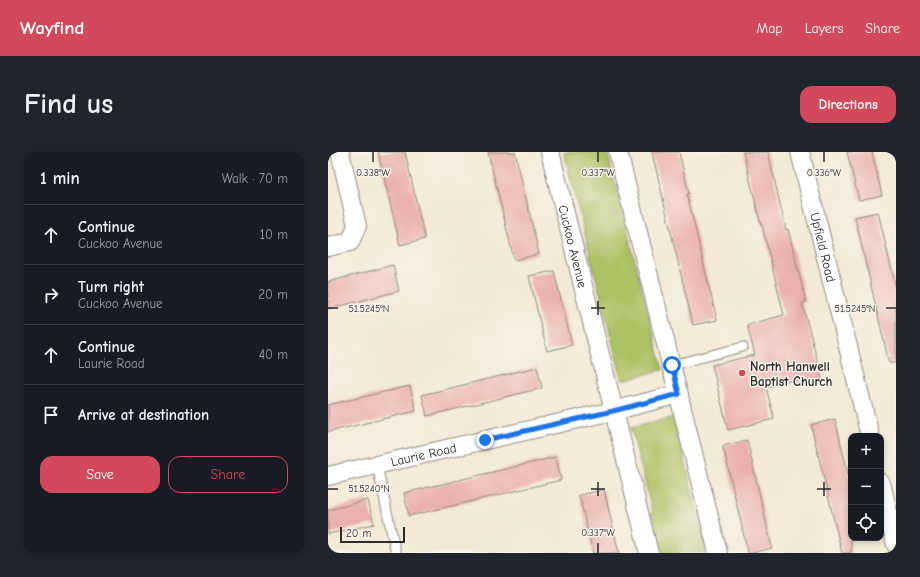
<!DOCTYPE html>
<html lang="en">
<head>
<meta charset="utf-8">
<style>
  :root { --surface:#171b24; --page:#20242c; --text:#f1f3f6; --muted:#9ea1a6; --line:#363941; --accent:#d1495b }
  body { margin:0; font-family:"Comic Neue",sans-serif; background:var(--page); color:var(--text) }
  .controls { position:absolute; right:12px; bottom:12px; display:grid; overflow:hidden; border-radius:8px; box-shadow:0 2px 6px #0003 }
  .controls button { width:36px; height:36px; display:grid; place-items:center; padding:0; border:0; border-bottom:1px solid var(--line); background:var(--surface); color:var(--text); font:20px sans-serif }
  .scale { position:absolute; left:12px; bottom:10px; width:65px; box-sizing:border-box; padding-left:4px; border:2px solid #2b2b2b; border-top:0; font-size:11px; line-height:14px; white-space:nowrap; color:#2b2b2b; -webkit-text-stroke:3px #f7f3e8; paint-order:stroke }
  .stop { position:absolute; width:12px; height:12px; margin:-9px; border:3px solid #1a73e8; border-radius:50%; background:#fff }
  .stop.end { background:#1a73e8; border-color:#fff; box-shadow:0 1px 4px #0008 }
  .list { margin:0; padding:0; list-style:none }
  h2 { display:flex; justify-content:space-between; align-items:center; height:52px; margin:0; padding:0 16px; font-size:17px }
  h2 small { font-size:13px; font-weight:400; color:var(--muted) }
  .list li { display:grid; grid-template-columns:26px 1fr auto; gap:12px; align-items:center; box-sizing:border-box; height:60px; padding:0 16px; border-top:1px solid var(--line) }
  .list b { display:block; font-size:15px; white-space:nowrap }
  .list p { margin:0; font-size:13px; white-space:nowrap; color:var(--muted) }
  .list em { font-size:13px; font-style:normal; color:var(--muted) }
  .actions { display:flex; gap:8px; padding:12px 16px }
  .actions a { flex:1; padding:9px 0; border:1px solid var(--accent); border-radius:12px; text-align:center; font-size:14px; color:var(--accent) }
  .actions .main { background:var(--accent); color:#fff }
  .icon { flex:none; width:22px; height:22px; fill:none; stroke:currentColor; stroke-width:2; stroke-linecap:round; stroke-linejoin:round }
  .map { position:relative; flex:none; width:568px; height:401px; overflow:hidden; border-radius:12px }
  header { display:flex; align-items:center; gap:24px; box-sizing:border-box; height:56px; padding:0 20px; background:var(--accent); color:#fff }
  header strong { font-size:19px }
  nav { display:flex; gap:22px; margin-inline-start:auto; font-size:14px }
  .intro { display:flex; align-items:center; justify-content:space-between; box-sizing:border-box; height:96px; padding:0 24px }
  h1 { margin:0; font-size:28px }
  .button { padding:10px 18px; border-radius:12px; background:var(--accent); color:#fff; font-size:14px; font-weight:700 }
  main { display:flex; gap:24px; padding:0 24px }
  aside { flex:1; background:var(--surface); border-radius:12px; box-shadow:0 2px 6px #0003 }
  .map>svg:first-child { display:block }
  .green { fill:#afc165; stroke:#6d7648 }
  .building { fill:#ebb0ab }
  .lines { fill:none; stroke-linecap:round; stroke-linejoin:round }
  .lane-casing { stroke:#8e8a80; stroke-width:11 }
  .street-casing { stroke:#8e8a80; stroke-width:20 }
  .lane { stroke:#fff; stroke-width:9 }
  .street { stroke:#fff; stroke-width:18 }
  .route { stroke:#1a73e8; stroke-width:5 }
  .ticks { fill:none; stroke:#2b2b2b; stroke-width:1.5 }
  .poi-dot { fill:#d1495b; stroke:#f7f3e8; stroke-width:1.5 }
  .labels { text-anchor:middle; stroke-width:3; stroke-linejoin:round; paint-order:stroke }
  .street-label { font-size:13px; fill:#2b2b2b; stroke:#f7f3e8 }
  .poi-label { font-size:13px; font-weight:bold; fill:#2b2b2b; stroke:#f7f3e8; text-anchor:start }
  .ticks-label { font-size:10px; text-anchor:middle; fill:#2b2b2b; stroke:#f7f3e8; stroke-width:3; stroke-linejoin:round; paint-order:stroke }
</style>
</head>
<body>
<header>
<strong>Wayfind</strong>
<nav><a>Map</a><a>Layers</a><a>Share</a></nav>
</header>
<div class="intro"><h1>Find us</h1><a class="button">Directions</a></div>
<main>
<aside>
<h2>1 min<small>Walk · 70 m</small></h2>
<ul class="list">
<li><svg class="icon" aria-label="ahead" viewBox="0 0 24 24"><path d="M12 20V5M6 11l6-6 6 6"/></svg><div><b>Continue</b><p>Cuckoo Avenue</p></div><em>10 m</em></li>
<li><svg class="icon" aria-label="right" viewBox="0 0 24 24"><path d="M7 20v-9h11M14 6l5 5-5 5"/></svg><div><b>Turn right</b><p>Cuckoo Avenue</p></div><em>20 m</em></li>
<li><svg class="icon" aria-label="ahead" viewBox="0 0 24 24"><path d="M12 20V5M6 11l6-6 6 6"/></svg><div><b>Continue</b><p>Laurie Road</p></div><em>40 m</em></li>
<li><svg class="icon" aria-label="arrive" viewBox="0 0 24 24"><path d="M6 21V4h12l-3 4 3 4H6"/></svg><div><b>Arrive at destination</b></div></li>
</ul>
<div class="actions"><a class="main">Save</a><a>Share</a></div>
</aside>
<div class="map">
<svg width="568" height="401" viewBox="0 0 568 401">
  <rect width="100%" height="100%" fill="#f7f3e8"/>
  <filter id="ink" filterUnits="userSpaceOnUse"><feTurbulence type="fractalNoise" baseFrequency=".025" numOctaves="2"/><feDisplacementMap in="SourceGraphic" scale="8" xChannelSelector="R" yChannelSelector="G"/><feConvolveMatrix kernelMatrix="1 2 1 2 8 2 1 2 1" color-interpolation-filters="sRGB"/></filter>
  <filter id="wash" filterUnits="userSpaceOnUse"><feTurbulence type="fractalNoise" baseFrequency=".012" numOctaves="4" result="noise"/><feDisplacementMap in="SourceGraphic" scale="16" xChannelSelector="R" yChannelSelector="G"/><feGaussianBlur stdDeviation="0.9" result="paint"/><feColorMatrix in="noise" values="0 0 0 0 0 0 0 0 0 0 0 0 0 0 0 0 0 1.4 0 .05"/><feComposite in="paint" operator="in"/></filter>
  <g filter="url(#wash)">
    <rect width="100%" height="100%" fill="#f2ead4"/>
    <!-- green -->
    <g class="green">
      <path d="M 236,0 L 279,0 L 335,218 L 294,228 Z"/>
      <path d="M 346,265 L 379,401 L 335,401 L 303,276 Z"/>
    </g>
    <g id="blocks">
      <!-- building -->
      <g class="building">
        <path d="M 50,0 L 77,0 L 97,87 L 72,93 Z"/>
        <path d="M 160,0 L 187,0 L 211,102 L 186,108 Z"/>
        <path d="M 324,0 L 351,0 L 361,42 L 359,42 L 389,168 L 365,173 Z"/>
        <path d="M 415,0 L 440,0 L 458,78 L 460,77 L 478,150 L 474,151 L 494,226 L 471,232 L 469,227 L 438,235 L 446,267 L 400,278 L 384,213 L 427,203 L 419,173 L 456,163 L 434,73 L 433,73 Z"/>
        <path d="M 519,0 L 544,0 L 554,43 L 531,48 Z"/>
        <path d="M 550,60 L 568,136 L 568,211 L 561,211 L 527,65 Z"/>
        <path d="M 65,113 L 71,139 L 0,157 L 0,130 Z"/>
        <path d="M 226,119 L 244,193 L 219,199 L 201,124 Z"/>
        <path d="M 209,215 L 214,236 L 99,264 L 94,243 Z"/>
        <path d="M 82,234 L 88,259 L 0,280 L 0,253 Z"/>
        <path d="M 507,267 L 523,335 L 523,401 L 514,401 L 483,273 Z"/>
        <path d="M 419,288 L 444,396 L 424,401 L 420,401 L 395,294 Z"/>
        <path d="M 228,305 L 233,328 L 81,364 L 76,341 Z"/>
        <path d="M 276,338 L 288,389 L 291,401 L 265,401 L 251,343 Z"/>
        <path d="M 40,348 L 46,372 L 0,382 L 0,358 Z"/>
      </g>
    </g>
  </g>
  <g filter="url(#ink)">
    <use href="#blocks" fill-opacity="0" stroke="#8e8a80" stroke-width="1"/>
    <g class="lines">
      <!-- lane casing -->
      <g class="lane-casing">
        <g id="lane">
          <path d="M 344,213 L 415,195"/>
          <path d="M 49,313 L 68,401"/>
        </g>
      </g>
      <!-- street casing -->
      <g class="street-casing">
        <g id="street">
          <path id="s1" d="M 222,0 L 321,401"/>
          <path d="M 290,0 L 390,401"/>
          <path id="s2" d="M 472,0 L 542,284"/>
          <path d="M 0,95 L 22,90 L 29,74 L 12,0"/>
          <path id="s3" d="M 0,324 L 285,259 L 351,242"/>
          <path d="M 553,331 L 568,393"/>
        </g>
      </g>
      <!-- lane -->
      <use href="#lane" class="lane"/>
      <!-- street -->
      <use href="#street" class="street"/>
    </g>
  </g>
  <g class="lines" filter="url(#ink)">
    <!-- route -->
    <path class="route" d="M 157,288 L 285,259 L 351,242 L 344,213"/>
  </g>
  <!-- ticks -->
  <path class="ticks" d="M 45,0 L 45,10M 270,0 L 270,10M 496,0 L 496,10M 270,149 L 270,163M 0,156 L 10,156M 263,156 L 277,156M 558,156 L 568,156M 270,330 L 270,344M 496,330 L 496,344M 0,337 L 10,337M 263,337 L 277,337M 489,337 L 503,337M 270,391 L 270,401"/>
  <!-- markers -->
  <circle class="poi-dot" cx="414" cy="221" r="4"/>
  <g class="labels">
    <!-- street labels -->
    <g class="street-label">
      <text dy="5" stroke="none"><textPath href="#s1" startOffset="97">Cuckoo Avenue</textPath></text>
      <text dy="5" stroke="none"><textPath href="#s2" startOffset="98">Upfield Road</textPath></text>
      <text dy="5" stroke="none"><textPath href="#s3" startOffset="98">Laurie Road</textPath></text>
    </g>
    <!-- poi labels -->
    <g class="poi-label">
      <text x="422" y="219">North Hanwell<tspan x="422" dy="15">Baptist Church</tspan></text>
    </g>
  </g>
  <g class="ticks-label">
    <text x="45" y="24">0.338°W</text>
    <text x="270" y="24">0.337°W</text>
    <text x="496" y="24">0.336°W</text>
    <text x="41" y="160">51.5245°N</text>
    <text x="527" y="160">51.5245°N</text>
    <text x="41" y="340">51.5240°N</text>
    <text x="270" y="384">0.337°W</text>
  </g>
</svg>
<div class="controls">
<button>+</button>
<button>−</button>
<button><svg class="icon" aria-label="locate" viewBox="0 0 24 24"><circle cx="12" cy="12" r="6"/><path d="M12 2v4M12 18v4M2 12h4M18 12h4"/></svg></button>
</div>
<div class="scale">20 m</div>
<div class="stop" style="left:344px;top:213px"></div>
<div class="stop end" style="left:157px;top:288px"></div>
</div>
</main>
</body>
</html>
